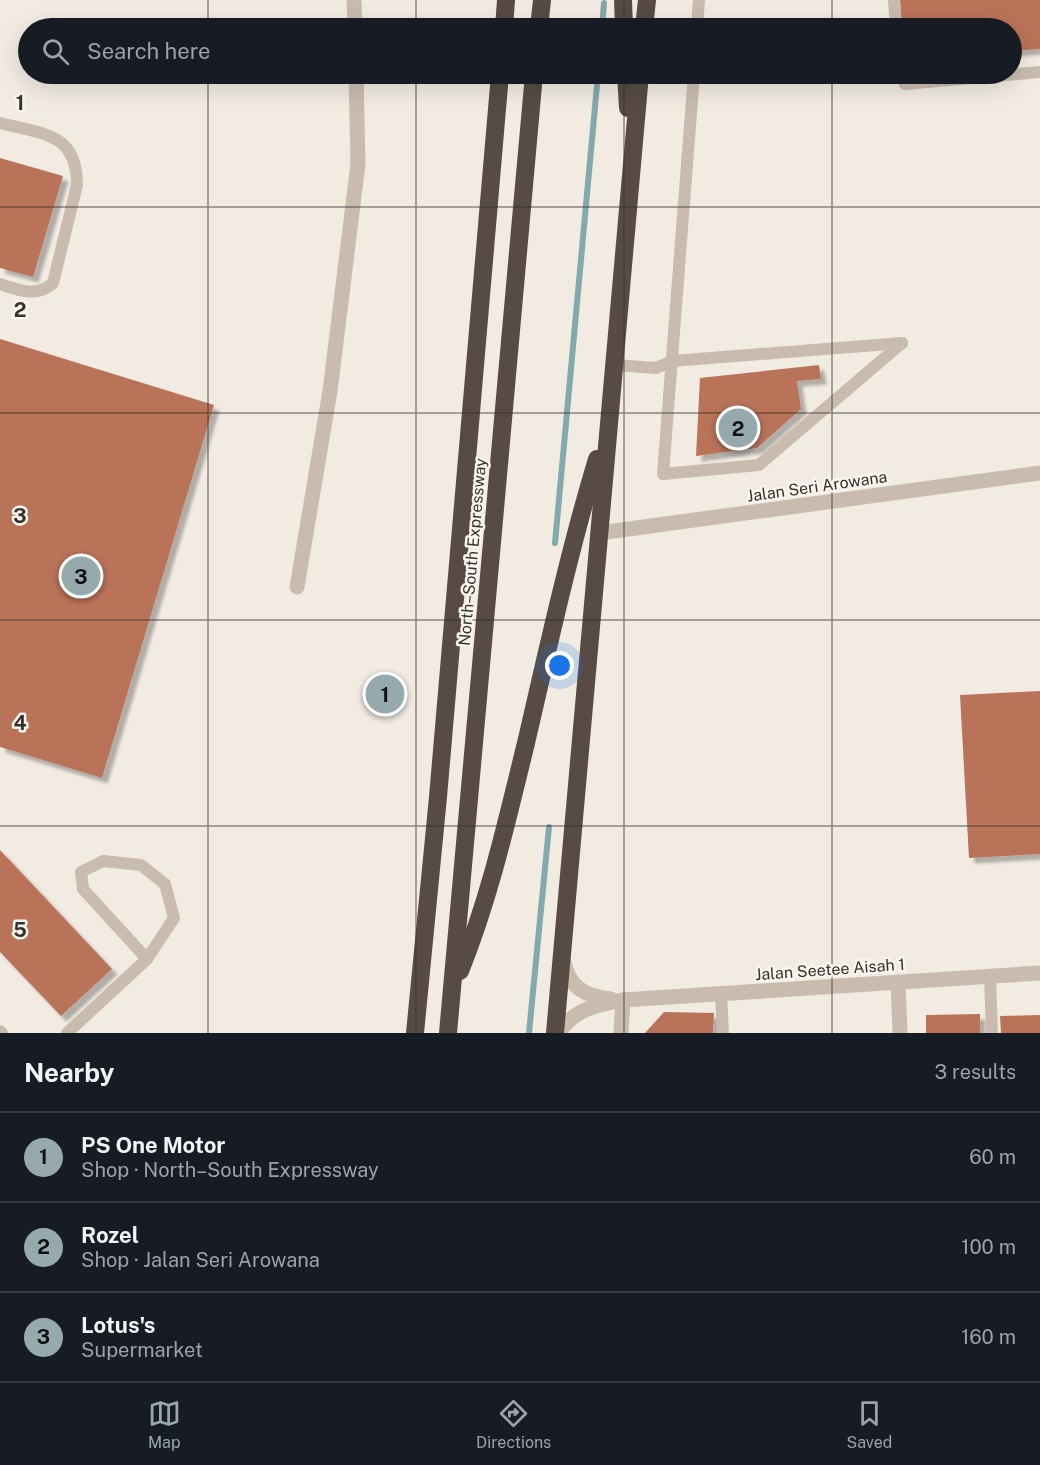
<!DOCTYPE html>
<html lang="en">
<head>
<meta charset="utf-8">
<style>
  :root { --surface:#171b24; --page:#20242c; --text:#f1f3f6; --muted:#9ea1a6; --line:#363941; --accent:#96aaae }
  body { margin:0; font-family:"Public Sans",sans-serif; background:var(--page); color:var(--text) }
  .you { position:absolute; left:560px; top:666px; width:21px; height:21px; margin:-15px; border:4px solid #fff; border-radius:50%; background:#1a73e8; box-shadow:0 0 0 9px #1a73e833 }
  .badge { display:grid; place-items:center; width:39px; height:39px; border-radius:50%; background:var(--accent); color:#111; font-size:20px; font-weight:700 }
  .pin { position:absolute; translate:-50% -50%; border:3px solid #fff; box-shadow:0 2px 6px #0006 }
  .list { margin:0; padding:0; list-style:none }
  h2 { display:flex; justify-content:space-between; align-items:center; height:78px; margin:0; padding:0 24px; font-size:26px }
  h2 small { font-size:20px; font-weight:400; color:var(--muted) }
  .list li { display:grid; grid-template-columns:39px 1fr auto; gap:18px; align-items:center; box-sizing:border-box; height:90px; padding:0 24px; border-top:2px solid var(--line) }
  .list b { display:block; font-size:22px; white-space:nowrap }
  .list p { margin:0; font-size:20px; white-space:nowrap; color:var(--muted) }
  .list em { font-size:20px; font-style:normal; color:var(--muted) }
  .icon { flex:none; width:33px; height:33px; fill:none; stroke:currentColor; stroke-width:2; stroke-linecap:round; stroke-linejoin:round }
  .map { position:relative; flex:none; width:1040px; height:1033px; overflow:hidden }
  .search { position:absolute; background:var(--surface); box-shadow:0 6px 24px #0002; left:18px; right:18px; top:18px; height:66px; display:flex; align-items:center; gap:15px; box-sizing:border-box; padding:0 21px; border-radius:33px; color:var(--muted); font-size:22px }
  .sheet { height:348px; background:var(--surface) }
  nav { display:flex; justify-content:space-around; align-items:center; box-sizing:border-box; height:84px; border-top:2px solid var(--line); background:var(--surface); font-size:16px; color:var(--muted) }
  nav a { display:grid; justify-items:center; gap:3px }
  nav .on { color:var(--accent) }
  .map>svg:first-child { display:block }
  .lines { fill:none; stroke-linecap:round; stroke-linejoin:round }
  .stream { stroke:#84a9ac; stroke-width:6 }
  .building { fill:#b97359; filter:url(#shadow) }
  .service { stroke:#c9bcaf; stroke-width:12 }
  .minor { stroke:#c9bcaf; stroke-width:15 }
  .motorway { stroke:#584b45; stroke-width:18 }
  .grid { fill:none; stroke:#38312c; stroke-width:1.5; stroke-opacity:0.55 }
  .labels { text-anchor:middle; stroke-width:5; stroke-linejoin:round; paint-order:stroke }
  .street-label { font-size:16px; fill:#38312c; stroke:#f9f5ef }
  .grid-label { font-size:20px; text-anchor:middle; font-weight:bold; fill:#38312c; stroke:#f9f5ef; stroke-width:5; stroke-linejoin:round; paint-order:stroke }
</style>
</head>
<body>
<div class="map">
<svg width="1040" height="1033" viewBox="0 0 1040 1033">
  <defs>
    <filter id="shadow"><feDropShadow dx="5.5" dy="5.5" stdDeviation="1.5" flood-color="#0004"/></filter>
  </defs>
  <rect width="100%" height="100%" fill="#f1ebe2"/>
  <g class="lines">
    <!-- stream -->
    <g class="stream">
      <path d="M 602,28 L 604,3"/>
      <path d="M 555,543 L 598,74"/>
      <path d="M 529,1033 L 549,827"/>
    </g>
  </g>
  <!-- building -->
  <g class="building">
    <path d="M 900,0 L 1040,0 L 1040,49 L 1012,51 L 1012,28 L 902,28 Z"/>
    <path d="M 0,158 L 63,176 L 33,277 L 0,268 Z"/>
    <path d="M 0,339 L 214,405 L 102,778 L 0,747 Z"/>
    <path d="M 819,365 L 821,379 L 797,381 L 801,409 L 757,448 L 696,456 L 700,378 Z"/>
    <path d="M 1040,691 L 1040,854 L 969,858 L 960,695 Z"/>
    <path d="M 0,850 L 112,969 L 61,1016 L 0,952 Z"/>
    <path d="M 664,1012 L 714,1013 L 713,1033 L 645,1033 Z"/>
    <path d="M 980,1014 L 980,1033 L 926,1033 L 926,1015 Z"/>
    <path d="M 1040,1015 L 1040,1033 L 1001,1033 L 1000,1016 Z"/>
  </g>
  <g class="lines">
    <!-- service -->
    <g class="service">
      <path d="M 894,0 L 896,28"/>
      <path d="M 697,28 L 699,0"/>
      <path d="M 694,74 L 663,474 L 759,465 L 902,343"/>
      <path d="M 900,74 L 905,84 L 1040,72"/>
      <path d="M 0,123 C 42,134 77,132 77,185 L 53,283 C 37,298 18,290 0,284"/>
      <path d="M 614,365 L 656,368 L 672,361 L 902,343"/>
      <path d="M 990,976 L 992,1033"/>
      <path d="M 721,994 L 723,1033"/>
      <path d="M 0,1031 L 2,1033"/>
      <path d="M 67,1033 L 147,959 L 174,918 L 165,884 L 141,865 L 103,861 L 81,872 L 83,889 L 147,959"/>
    </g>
    <!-- minor -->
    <g class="minor">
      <path d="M 354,0 L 355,28"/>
      <path d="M 599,533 L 1040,473"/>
      <path d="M 297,587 L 330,391 L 358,164 L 356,74"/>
      <path d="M 563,959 C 569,987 583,996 611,999"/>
      <path d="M 898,982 L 900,1033"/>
      <path d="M 559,1033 C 573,1009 597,1005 623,1000 L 1040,973"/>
      <path d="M 621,1033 L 623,1000"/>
    </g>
    <!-- motorway -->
    <g class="motorway">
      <path d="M 623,0 L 624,28"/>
      <path d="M 504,28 L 506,0"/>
      <path d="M 539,28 L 542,0"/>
      <path d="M 644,28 L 647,0"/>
      <path d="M 626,74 L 628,108"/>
      <path d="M 460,971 C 490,897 507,820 526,743 C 548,648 569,552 597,459"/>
      <path d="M 415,1033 L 438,797 L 500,74"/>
      <path d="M 448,1033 L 534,74"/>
      <path d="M 555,1033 L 640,74"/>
    </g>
  </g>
  <!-- grid -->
  <path class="grid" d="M 208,0 L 208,28M 416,0 L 416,28M 624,0 L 624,28M 832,0 L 832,28M 208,74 L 208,1033M 416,74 L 416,1033M 624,74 L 624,1033M 832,74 L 832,1033M 0,207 L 1040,207M 0,413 L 1040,413M 0,620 L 1040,620M 0,826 L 1040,826"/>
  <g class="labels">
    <!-- street labels -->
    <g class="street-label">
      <text transform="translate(817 486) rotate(-8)" y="6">Jalan Seri Arowana</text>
      <text transform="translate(472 552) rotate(-85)" y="6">North–South Expressway</text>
      <text transform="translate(830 969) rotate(-4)" y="6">Jalan Seetee Aisah 1</text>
    </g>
  </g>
  <g class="grid-label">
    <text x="20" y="110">1</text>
    <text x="20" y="317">2</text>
    <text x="20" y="523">3</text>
    <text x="20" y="730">4</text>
    <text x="20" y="937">5</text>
  </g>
</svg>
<div class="you"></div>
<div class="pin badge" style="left:385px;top:694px">1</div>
<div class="pin badge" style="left:738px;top:428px">2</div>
<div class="pin badge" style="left:81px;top:576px">3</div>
<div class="search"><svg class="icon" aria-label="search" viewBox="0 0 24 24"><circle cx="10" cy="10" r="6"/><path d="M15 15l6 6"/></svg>Search here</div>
</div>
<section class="sheet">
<h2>Nearby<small>3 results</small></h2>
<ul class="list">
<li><span class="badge">1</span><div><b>PS One Motor</b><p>Shop · North–South Expressway</p></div><em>60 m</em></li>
<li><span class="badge">2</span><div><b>Rozel</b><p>Shop · Jalan Seri Arowana</p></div><em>100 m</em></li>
<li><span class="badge">3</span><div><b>Lotus's</b><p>Supermarket</p></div><em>160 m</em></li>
</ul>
</section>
<nav>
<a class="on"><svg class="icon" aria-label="map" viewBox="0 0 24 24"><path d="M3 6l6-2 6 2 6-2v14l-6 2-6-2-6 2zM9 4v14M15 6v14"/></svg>Map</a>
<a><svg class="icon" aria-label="directions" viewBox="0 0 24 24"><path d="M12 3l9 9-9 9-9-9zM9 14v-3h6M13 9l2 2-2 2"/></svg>Directions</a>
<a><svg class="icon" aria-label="saved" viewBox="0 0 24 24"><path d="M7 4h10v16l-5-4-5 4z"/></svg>Saved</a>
</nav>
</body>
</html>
